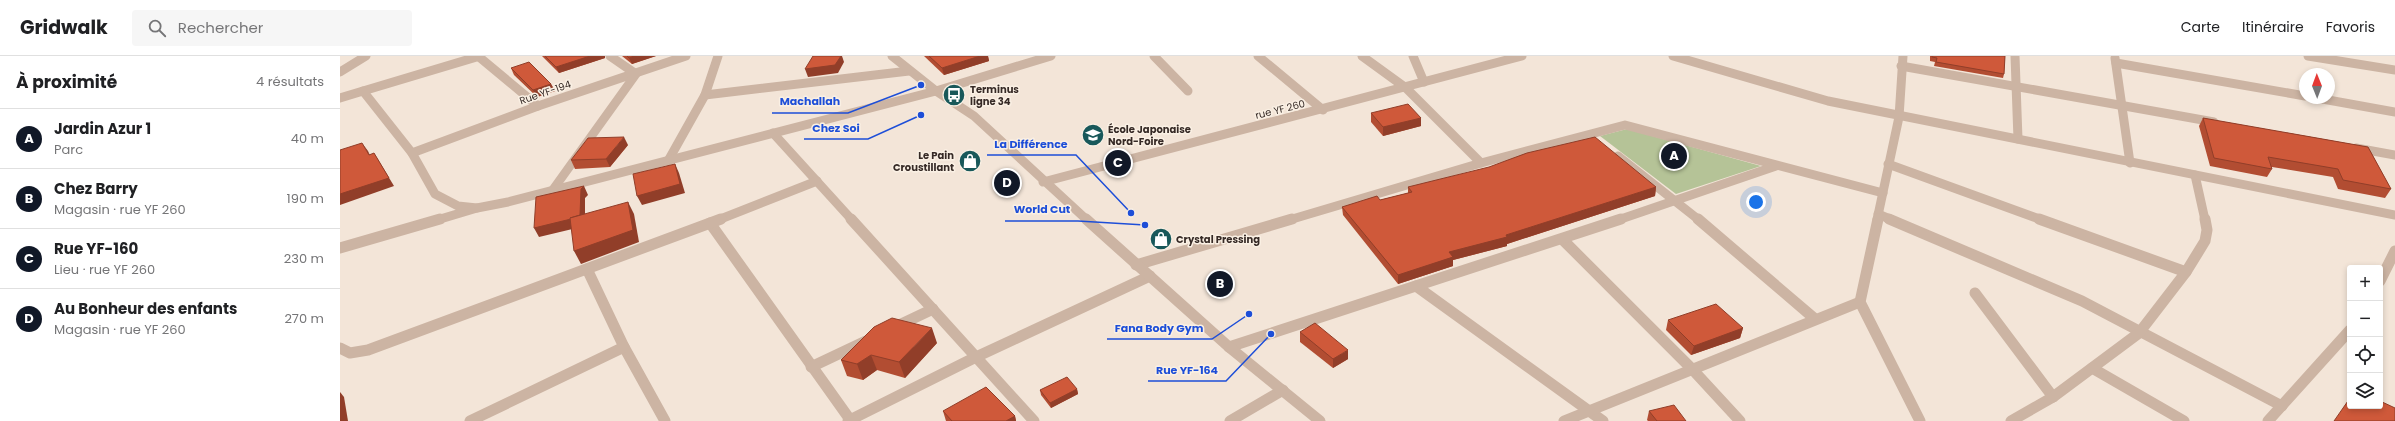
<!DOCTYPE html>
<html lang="fr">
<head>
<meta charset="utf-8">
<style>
  :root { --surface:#fff; --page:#f6f6f6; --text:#202124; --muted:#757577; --line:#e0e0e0; --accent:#111827 }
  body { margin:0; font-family:Poppins,sans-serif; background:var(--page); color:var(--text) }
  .controls { position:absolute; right:12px; bottom:12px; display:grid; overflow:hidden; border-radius:4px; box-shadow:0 2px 6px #0003 }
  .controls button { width:36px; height:36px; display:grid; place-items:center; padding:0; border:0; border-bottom:1px solid var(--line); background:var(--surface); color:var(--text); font:20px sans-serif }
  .compass { position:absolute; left:1959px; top:12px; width:36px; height:36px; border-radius:50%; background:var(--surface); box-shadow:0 2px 6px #0003; rotate:359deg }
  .you { position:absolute; left:1416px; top:146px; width:14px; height:14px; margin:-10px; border:3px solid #fff; border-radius:50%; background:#1a73e8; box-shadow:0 0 0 6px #1a73e833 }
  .badge { display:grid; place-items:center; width:26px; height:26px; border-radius:50%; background:var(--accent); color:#fff; font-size:13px; font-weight:700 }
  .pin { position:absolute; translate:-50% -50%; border:2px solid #fff; box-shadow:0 1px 4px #0006 }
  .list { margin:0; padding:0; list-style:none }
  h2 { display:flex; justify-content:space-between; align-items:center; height:52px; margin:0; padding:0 16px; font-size:17px }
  h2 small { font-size:13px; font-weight:400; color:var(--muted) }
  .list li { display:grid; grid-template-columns:26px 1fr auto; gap:12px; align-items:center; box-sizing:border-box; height:60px; padding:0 16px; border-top:1px solid var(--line) }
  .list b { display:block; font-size:15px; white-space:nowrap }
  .list p { margin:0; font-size:13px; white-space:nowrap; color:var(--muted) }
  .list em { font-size:13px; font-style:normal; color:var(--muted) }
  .icon { flex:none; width:22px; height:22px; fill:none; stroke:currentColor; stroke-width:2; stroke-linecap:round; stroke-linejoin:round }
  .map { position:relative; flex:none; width:2055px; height:365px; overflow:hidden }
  header { display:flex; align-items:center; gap:24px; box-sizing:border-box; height:56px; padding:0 20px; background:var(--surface); border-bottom:1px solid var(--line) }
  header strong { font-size:19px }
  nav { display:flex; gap:22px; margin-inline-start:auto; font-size:14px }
  .search { width:280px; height:36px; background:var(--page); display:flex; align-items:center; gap:10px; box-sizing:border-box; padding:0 14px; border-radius:4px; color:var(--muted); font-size:15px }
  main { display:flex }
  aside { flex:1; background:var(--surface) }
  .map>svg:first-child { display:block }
  .green { fill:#b5c397 }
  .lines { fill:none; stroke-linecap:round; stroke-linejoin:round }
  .minor-far1 { stroke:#ccb4a3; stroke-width:9 }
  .minor { stroke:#ccb4a3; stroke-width:11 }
  .tertiary-far1 { stroke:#ccb4a3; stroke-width:9 }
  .tertiary { stroke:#ccb4a3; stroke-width:11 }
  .wall { fill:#b24d32 }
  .shaded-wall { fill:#913e29 }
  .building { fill:#cf593a; stroke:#913e29 }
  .labels { text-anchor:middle; stroke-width:3; stroke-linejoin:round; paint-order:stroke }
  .poi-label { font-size:10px; font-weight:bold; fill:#362a26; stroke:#faf0e4; text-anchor:start }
  .street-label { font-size:10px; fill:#362a26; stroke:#faf0e4 }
  .leader { fill:none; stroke:#1d4ed8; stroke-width:1.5 }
  .callout-dot { fill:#1d4ed8; stroke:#faf0e4; stroke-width:1.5 }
  .callout-label { font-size:11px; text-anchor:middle; font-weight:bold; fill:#1d4ed8; stroke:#faf0e4; stroke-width:3; stroke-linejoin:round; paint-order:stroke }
</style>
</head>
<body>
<header>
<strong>Gridwalk</strong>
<div class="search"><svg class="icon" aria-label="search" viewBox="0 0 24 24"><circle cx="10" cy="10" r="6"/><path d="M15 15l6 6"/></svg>Rechercher</div>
<nav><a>Carte</a><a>Itinéraire</a><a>Favoris</a></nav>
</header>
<main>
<aside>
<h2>À proximité<small>4 résultats</small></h2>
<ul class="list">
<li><span class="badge">A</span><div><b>Jardin Azur 1</b><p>Parc</p></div><em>40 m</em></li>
<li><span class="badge">B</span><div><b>Chez Barry</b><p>Magasin · rue YF 260</p></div><em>190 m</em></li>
<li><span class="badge">C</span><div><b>Rue YF-160</b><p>Lieu · rue YF 260</p></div><em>230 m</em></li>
<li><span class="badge">D</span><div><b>Au Bonheur des enfants</b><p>Magasin · rue YF 260</p></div><em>270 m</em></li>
</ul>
</aside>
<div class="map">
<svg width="2055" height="365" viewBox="0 0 2055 365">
  <rect width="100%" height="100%" fill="#f3e5d8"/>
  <!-- green -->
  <path class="green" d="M 1287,73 L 1421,110 L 1336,138 L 1260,80 Z"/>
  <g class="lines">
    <!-- minor-far1 -->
    <g class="minor-far1">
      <path d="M 138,0 L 198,50"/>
      <path d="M 814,0 L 848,35"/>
      <path d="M 918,0 L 983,54"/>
      <path d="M 1022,0 L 1066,32 L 1141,107"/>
      <path d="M 1073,0 L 1084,26"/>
      <path d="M 1675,0 L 1678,83"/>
      <path d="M 1968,0 L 2055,14"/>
      <path d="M 1775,2 L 1790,107"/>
      <path d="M 1776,7 L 1965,40"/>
      <path d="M 1561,10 L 1874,66"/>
      <path d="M 0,16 L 26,0"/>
      <path d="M 596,35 L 711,0"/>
      <path d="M 365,39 L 569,15"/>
      <path d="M 1977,42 L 2055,56"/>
      <path d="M 433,77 L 512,164"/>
      <path d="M 2016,92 L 2055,99"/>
      <path d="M 72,97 L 198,50 L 346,0"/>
      <path d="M 1278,100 L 1359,164"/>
      <path d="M 328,105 L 365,39 L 378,0"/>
      <path d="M 1548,108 L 1702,164"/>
      <path d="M 1855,119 L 1865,164"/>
      <path d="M 703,126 L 1182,0"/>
      <path d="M 212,135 L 296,18 L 270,0"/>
      <path d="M 1538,158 L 1552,164"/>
      <path d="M 97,164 L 137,152"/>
      <path d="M 378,164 L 477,125"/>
      <path d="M 949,164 L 1141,107 L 1285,69 L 1543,137"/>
      <path d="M 1278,164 L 1436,110"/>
      <path d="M 1537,164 L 1559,61 L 1563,0"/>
    </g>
    <!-- minor -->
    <g class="minor">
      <path d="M 511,163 L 694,365"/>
      <path d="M 1358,163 L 1475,263"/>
      <path d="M 1538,163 L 1520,246 L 1580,365"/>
      <path d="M 1549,163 L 1742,245 L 1942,350"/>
      <path d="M 1699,163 L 1846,216"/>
      <path d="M 370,167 L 511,365"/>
      <path d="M 1222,183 L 1353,314 L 1400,365"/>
      <path d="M 0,192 L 100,163"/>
      <path d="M 796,209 L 952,163"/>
      <path d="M 247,213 L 284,291 L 325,365"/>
      <path d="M 2040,225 L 2055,195"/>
      <path d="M 1076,230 L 1263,365"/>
      <path d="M 1635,237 L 1713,341"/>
      <path d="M 555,271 L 593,253"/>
      <path d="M 889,291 L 1281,163"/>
      <path d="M 0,292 L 10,297 L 28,294 L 381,163"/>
      <path d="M 471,311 L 526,285"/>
      <path d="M 1752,312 L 1844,365"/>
      <path d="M 130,365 L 284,291"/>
      <path d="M 508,365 L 636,301 L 810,220"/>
      <path d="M 890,365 L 943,334"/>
      <path d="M 1224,365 L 1520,246"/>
      <path d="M 1671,365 L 1713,341 L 1799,277 L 1846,216 L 1865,185 L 1867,174 L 1865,163"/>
      <path d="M 1928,365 L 2010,274"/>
    </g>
    <!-- tertiary-far1 -->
    <g class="tertiary-far1">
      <path d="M 552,0 L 596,35 L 634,60 L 747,164"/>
      <path d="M 1333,0 L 1488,45 L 2055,159"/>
      <path d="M 23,35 L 140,0"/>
      <path d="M 0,42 L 23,35 L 72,97 L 95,138 L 118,150 L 137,152 L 168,146 L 596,35"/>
    </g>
    <!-- tertiary -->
    <path class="tertiary" d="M 746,163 L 889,291 L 980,365"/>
  </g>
  <!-- wall -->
  <g class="wall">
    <path d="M 202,0 L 265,0 L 265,2 L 219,17 Z"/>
    <path d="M 282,0 L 316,0 L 292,8 Z"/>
    <path d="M 584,0 L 648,0 L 649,5 L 604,19 Z"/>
    <path d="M 1590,0 L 1665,0 L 1664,18 L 1663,22 L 1594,10 L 1595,6 L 1590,5 Z"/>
    <path d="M 171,12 L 211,28 L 215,35 L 197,41 L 174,19 Z"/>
    <path d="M 1031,57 L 1081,62 L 1081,70 L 1043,80 L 1031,66 Z"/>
    <path d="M 1863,62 L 2028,91 L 2051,133 L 2045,142 L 1998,133 L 1993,121 L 1932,111 L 1932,113 L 1927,121 L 1870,110 L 1859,70 Z"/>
    <path d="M 288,89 L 270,111 L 235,113 L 231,104 Z"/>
    <path d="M 1068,131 L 1316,131 L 1315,140 L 1167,188 L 1167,190 L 1113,204 L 1113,210 L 1058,228 L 1003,159 L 1002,151 L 1040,144 L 1068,137 Z"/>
    <path d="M 1328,264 L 1403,272 L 1400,282 L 1351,299 L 1326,274 Z"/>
    <path d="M 960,276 L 1008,303 L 993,312 L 960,286 Z"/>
    <path d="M 597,287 L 565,322 L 537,314 L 523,324 L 507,320 L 501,304 Z"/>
    <path d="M 737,333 L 738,338 L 711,352 L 701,339 L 700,334 Z"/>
    <path d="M 603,355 L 675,360 L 676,365 L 606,365 Z"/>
    <path d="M 1309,355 L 1346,365 L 1308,365 L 1307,364 Z"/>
  </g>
  <!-- shaded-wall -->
  <g class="shaded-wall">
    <path d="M 250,0 L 265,0 L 265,2 L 219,17 L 216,11 Z"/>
    <path d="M 294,0 L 316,0 L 292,8 L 289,2 Z"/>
    <path d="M 501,0 L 502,0 L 504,6 L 498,17 L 468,21 L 465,13 Z"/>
    <path d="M 640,0 L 648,0 L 649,5 L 604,19 L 602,12 Z"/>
    <path d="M 211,28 L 215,35 L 197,41 L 193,34 Z"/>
    <path d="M 1081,62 L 1081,70 L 1043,80 L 1043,71 Z"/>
    <path d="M 284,81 L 288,89 L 270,111 L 266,103 Z"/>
    <path d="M 22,87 L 28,95 L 34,108 L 29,99 Z"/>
    <path d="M 34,97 L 54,130 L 0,149 L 0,138 Z"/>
    <path d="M 335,108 L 339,117 L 345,137 L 302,149 L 297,140 Z"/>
    <path d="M 244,130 L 248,139 L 245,142 L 245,170 L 199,181 L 194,172 L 241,133 Z"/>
    <path d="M 1316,131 L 1315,140 L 1167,188 L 1167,190 L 1113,204 L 1113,210 L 1058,228 L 1058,219 L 1109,196 L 1166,179 Z"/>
    <path d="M 288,146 L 294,158 L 299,186 L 241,208 L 234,195 Z"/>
    <path d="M 592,272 L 597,287 L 565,322 L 559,306 Z"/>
    <path d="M 1403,272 L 1400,282 L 1351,299 L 1354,290 Z"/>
    <path d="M 1008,294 L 1008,303 L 993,312 L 993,303 Z"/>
    <path d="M 531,299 L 537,314 L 523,324 L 517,308 Z"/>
    <path d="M 737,333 L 738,338 L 711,352 L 710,347 Z"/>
    <path d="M 0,336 L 4,341 L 8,365 L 0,365 Z"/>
    <path d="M 675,360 L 676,365 L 666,365 Z"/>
  </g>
  <!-- building -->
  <g class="building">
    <path d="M 205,0 L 250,0 L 216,11 Z"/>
    <path d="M 287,0 L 294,0 L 289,2 Z"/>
    <path d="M 473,0 L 501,0 L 495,9 L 465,13 Z"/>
    <path d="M 589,0 L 640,0 L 602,12 Z"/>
    <path d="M 1592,0 L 1665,0 L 1664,18 L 1596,6 L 1597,2 L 1592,1 Z"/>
    <path d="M 189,6 L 211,28 L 193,34 L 171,12 Z"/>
    <path d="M 1068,48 L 1081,62 L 1043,71 L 1031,57 Z"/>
    <path d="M 1863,62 L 2028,91 L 2051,133 L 2003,124 L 1998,113 L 1928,101 L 1932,113 L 1874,102 Z"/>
    <path d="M 284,81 L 266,103 L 231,104 L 248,82 Z"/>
    <path d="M 1255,81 L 1316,131 L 1166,179 L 1167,181 L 1109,196 L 1113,201 L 1058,219 L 1002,151 L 1037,140 L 1040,144 L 1072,136 L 1068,131 L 1149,111 L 1187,97 Z"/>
    <path d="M 22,87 L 29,99 L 34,97 L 49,122 L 0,138 L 0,94 Z"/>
    <path d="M 335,108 L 340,128 L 297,140 L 293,118 Z"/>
    <path d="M 244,130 L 241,133 L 240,159 L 230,162 L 231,163 L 194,172 L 196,141 Z"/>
    <path d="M 288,146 L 293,174 L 234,195 L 230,162 Z"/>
    <path d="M 1376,248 L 1403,272 L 1354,290 L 1328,264 Z"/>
    <path d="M 552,262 L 592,272 L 559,306 L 531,299 L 517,308 L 501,304 L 534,271 Z"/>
    <path d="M 975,267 L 1008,294 L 993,303 L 960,276 Z"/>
    <path d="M 727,321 L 737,333 L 710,347 L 700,334 Z"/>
    <path d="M 646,331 L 675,360 L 666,365 L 612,365 L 603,355 Z"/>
    <path d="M 2010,342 L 2010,350 L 2040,350 L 2040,345 L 2055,352 L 2055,365 L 1994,365 Z"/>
    <path d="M 1334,349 L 1346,365 L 1317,365 L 1309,355 Z"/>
  </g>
  <!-- icons -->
  <defs>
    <g id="bus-disc" transform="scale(1.15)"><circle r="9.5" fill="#18585a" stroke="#faf0e4"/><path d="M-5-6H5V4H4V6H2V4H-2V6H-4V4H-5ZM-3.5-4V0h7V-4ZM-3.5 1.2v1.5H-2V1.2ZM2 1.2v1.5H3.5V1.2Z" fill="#fff"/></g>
    <g id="school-disc" transform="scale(1.15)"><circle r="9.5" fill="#18585a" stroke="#faf0e4"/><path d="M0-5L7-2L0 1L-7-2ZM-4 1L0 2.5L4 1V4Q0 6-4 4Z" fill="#fff"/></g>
    <g id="shop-disc" transform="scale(1.15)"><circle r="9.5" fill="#18585a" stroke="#faf0e4"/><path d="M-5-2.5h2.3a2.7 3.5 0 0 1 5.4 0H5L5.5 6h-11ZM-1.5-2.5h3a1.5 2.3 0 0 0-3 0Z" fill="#fff"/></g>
  </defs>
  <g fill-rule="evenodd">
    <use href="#bus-disc" x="614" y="39"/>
    <use href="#school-disc" x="753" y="79"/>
    <use href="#shop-disc" x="630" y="105"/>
    <use href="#shop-disc" x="821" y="183"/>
  </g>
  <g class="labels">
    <!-- poi labels -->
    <g class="poi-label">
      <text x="630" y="37">Terminus<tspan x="630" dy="12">ligne 34</tspan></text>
      <text x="768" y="77">École Japonaise<tspan x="768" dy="12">Nord-Foire</tspan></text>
      <text x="614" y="103" text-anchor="end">Le Pain<tspan x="614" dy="12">Croustillant</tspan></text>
      <text x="836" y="187">Crystal Pressing</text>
    </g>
    <!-- street labels -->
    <g class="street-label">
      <text transform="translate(205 36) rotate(-19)" y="4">Rue YF-194</text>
      <text transform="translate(940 53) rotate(-14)" y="4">rue YF 260</text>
    </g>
  </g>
  <!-- callouts -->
  <path class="leader" d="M581 29L508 57H432M581 59L528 83H464M791 157L736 99H647M805 169L738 165H665M909 258L872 283H767M931 278L886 325H808"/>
  <g class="callout-dot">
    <circle cx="581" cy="29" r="4"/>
    <circle cx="581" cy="59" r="4"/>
    <circle cx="791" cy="157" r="4"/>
    <circle cx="805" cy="169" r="4"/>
    <circle cx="909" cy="258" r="4"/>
    <circle cx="931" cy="278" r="4"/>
  </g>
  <g class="callout-label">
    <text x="470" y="49">Machallah</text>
    <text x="496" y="76">Chez Soi</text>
    <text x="691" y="92">La Différence</text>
    <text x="702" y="157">World Cut</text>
    <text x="819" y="276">Fana Body Gym</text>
    <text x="847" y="318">Rue YF-164</text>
  </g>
</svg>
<div class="controls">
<button>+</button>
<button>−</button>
<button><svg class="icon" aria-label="locate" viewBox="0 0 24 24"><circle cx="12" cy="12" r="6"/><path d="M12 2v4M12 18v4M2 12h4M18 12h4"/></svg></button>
<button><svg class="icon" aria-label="layers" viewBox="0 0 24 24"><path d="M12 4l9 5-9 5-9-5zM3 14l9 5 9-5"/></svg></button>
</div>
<svg class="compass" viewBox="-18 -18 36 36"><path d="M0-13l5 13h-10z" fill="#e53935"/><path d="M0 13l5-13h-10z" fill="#757577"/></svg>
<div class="you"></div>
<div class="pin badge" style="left:1334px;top:100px">A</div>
<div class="pin badge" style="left:880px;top:228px">B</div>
<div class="pin badge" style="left:778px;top:107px">C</div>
<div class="pin badge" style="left:667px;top:127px">D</div>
</div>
</main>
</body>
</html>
